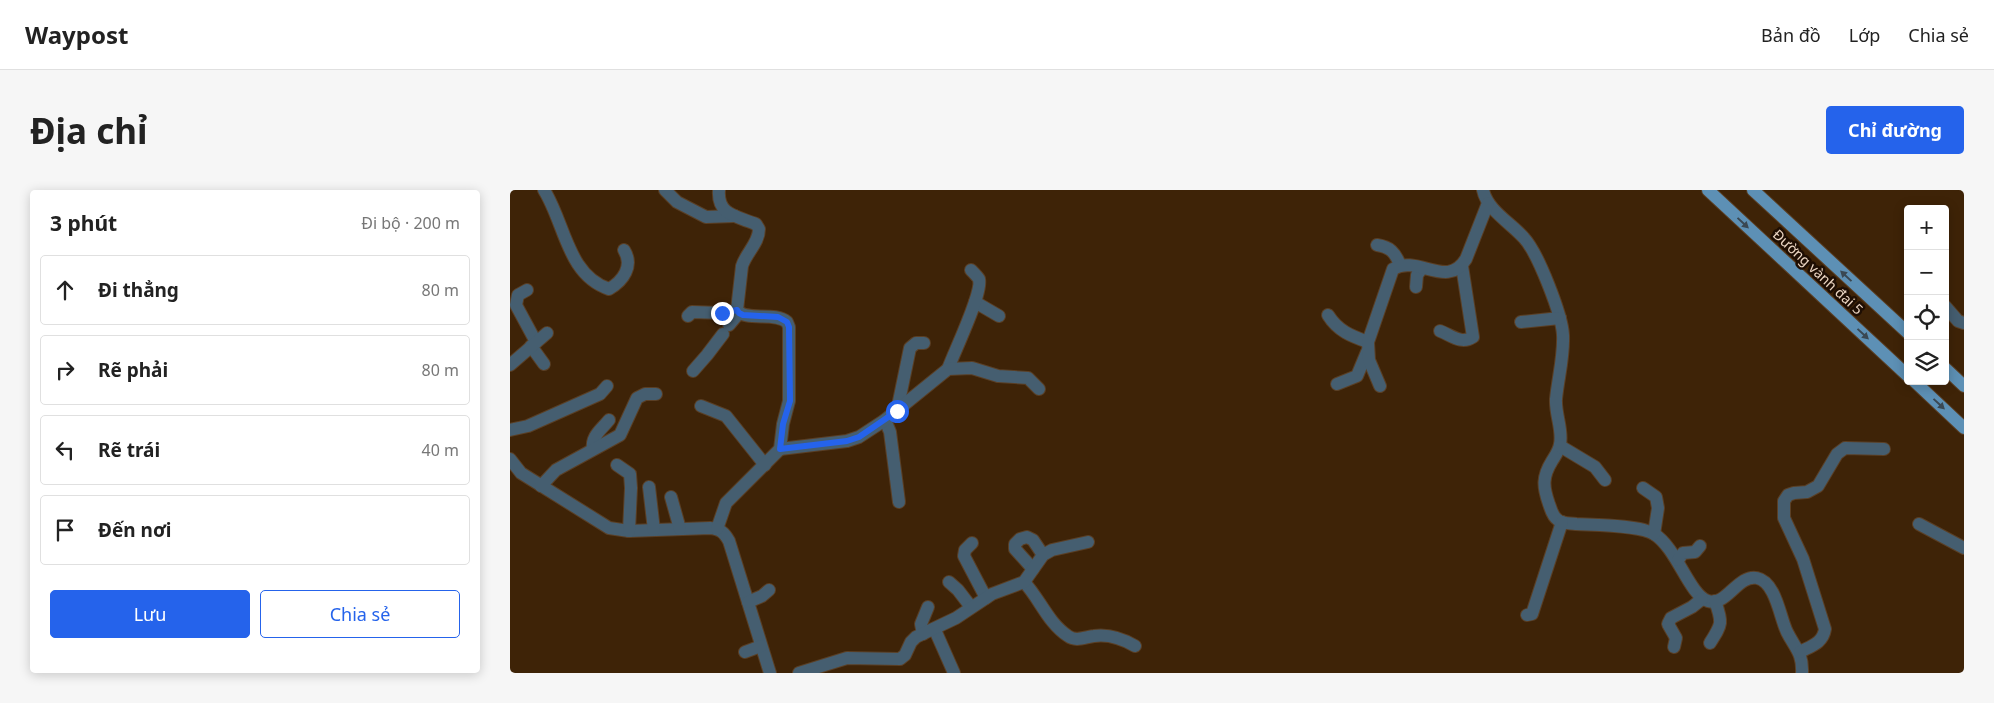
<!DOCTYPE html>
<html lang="vi">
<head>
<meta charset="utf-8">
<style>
  :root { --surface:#fff; --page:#f6f6f6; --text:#222; --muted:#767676; --line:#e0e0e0; --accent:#2563eb }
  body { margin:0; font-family:"Noto Sans",sans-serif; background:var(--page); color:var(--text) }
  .controls { position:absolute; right:15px; top:15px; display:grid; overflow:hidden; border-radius:5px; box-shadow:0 2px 12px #0003 }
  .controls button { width:45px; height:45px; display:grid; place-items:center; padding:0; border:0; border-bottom:1px solid var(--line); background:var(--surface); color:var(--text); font:25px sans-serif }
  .stop { position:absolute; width:15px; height:15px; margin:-11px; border:4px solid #2563eb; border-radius:50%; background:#fff }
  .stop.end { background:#2563eb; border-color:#fff; box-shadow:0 1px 5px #0008 }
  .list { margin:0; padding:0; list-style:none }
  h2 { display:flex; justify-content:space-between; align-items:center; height:65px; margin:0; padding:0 20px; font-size:21px }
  h2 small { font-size:16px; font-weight:400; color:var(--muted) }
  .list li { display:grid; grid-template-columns:32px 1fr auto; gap:15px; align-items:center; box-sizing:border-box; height:70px; margin:0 10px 10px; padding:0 10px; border:1px solid var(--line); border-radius:5px }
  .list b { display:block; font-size:19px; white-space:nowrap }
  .list em { font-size:16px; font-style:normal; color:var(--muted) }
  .actions { display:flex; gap:10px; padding:15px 20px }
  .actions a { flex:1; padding:11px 0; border:1px solid var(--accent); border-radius:5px; text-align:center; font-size:18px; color:var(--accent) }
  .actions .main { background:var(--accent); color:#fff }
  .icon { flex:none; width:28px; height:28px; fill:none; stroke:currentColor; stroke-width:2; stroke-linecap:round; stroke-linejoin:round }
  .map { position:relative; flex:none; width:1454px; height:483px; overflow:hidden; border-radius:5px }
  header { display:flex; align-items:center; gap:30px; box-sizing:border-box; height:70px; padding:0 25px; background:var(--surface); border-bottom:1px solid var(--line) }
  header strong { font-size:24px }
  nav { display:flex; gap:28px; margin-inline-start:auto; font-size:18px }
  .intro { display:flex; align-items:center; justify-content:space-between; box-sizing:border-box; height:120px; padding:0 30px }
  h1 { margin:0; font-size:35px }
  .button { padding:12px 22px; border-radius:5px; background:var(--accent); color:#fff; font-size:18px; font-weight:700 }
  main { display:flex; gap:30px; padding:0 30px }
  aside { flex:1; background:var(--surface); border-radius:5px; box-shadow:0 2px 12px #0003 }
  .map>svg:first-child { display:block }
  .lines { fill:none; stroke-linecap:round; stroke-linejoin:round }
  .minor-casing { stroke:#5a3f25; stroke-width:14 }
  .major-casing { stroke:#5a3f25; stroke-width:14 }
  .minor { stroke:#455e70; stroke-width:12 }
  .major { stroke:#5d90b5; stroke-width:12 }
  .oneway { fill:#3a4853 }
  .route { stroke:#2563eb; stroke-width:6 }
  .labels { text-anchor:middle; stroke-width:5; stroke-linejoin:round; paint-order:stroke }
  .street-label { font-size:14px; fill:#ebd5c2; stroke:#1e0e03 }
</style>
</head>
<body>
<header>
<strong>Waypost</strong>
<nav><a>Bản đồ</a><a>Lớp</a><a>Chia sẻ</a></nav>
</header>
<div class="intro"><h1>Địa chỉ</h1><a class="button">Chỉ đường</a></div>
<main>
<aside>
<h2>3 phút<small>Đi bộ · 200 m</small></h2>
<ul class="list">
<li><svg class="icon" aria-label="ahead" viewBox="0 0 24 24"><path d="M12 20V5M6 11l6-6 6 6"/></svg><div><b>Đi thẳng</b></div><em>80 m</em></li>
<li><svg class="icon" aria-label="right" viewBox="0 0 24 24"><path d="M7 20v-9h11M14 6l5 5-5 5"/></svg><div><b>Rẽ phải</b></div><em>80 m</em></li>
<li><svg class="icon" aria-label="left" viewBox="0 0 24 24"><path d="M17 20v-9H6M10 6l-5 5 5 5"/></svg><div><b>Rẽ trái</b></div><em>40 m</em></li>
<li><svg class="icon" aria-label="arrive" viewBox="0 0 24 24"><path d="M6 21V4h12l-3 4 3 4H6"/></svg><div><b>Đến nơi</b></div></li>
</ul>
<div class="actions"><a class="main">Lưu</a><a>Chia sẻ</a></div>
</aside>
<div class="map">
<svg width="1454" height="483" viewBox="0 0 1454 483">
  <rect width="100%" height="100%" fill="#3e2307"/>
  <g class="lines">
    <!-- minor casing -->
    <g class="minor-casing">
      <g id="minor">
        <path d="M 34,0 C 55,33 57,85 99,99 C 113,91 124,76 114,60"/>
        <path d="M 155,0 L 167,12 L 196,27 L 225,26"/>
        <path d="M 973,0 C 977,20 1001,33 1014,48 C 1028,63 1052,125 1053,145 C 1054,167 1048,188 1046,209 C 1045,224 1053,240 1050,254 C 1049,261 1045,266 1042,271 C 1032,287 1033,297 1039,314 C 1041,319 1042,326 1048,330 C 1052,334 1060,333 1066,334 C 1084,335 1130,335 1144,344 C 1167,358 1179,405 1198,411 C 1216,417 1228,384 1247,388 C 1266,392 1270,428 1277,442 C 1285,458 1293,463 1292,483"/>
        <path d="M 867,55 C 880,57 885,62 890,75"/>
        <path d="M 906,97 L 907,85 L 912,78"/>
        <path d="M 17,100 L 8,105 L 6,115 L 26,152"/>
        <path d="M 465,112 L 489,126"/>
        <path d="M 1435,116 L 1448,131 L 1454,133"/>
        <path d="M 818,125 C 828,141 841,146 858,152"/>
        <path d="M 178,126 L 182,122 L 212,123 L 227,120"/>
        <path d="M 1011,132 L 1050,128"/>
        <path d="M 219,135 L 229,123"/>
        <path d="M 930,141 C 941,145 951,155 963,147 L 952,76"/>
        <path d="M 21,156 L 34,174"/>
        <path d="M 0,175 L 37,143"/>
        <path d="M 438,179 C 444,162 473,103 469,89 C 467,86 464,83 461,80"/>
        <path d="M 183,181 L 197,165 L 213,144"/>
        <path d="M 827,194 L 847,186 L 857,162"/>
        <path d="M 870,196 L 859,170 L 858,152 L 883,79 C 908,64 937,100 956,69 L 978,13"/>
        <path d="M 191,216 L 216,226 L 255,275"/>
        <path d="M 387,221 L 400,158 L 406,153 L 414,153"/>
        <path d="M 375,230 L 380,242 L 389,312"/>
        <path d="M 0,240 L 18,236 L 90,204 L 97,196"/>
        <path d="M 1050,256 L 1085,277 L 1095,290"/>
        <path d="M 83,259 C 81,246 91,240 99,230"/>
        <path d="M 270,259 L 337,251 L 349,247 L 375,230 L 438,179 L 462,178 L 488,186 L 518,188 L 529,199"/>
        <path d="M 0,269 L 11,283 L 99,338 L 119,341 L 200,338 C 210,339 214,342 219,351 L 260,483"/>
        <path d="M 107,275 L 120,284 L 121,298 L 119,341"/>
        <path d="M 31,296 L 46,280 L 110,245 L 127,208 L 135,204 L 146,204"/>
        <path d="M 139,297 L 144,340"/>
        <path d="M 1133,298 L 1146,307 L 1148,318 L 1144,344"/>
        <path d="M 161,307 L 170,339"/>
        <path d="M 1409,334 L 1454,358"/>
        <path d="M 207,339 L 216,313 L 270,259 L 273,234 L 279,211 L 279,137 L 277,132 C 265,121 235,132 227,120 L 232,76 C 236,63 249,53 249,39 L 246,34 C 226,26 207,25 209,0"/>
        <path d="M 462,353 L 455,360 L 454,366 L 476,408"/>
        <path d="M 1168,370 L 1173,363 L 1185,362 L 1190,356"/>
        <path d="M 523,379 L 505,359 L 505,354 L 510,349 L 517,347 L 523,350 L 533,365"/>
        <path d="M 439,392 L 448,400 L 461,417"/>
        <path d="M 514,392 C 530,409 538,433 558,446 C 566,452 575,447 584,446 C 598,444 613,449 625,456"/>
        <path d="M 238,412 L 252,406 L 259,400"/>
        <path d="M 1017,425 L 1022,424 L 1052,332"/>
        <path d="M 425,440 L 444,483"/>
        <path d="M 413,444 L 411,434 L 418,417"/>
        <path d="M 1200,453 C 1212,434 1213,433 1205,411"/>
        <path d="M 1164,457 L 1166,448 L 1158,434 L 1161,428 L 1182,417 L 1192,409"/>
        <path d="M 235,462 L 251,456"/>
        <path d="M 1290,462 C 1301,456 1313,453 1315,439 L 1293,369 L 1274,328 L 1274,311 L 1278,305 L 1284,303 L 1297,302 L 1308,296 L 1327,264 L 1335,258 L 1374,259"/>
        <path d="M 289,483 L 337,468 L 390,469 L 395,465 L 401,452 L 406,447 L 446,428 L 482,404 L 514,392 L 533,365 L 542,360 L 578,352"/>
      </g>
    </g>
    <!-- major casing -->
    <g class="major-casing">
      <g id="major">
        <path d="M 1198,0 L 1398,186"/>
        <path d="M 1243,0 L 1398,143"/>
        <path d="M 1435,178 L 1454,196"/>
        <path d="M 1404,191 L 1454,238"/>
      </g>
    </g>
    <!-- minor -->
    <use href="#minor" class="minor"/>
    <!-- major -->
    <use href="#major" class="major"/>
  </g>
  <!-- one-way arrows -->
  <defs><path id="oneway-solid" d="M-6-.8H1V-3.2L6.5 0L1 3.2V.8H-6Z" transform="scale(1.25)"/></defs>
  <g class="oneway">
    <use href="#oneway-solid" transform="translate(1233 33) rotate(43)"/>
    <use href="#oneway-solid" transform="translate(1336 86) rotate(-137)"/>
    <use href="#oneway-solid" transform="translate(1353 144) rotate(43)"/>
    <use href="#oneway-solid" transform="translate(1429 214) rotate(43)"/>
  </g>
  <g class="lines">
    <!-- route -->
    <path class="route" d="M 212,123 L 227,120 L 229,123 L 233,125 L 268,127 L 277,132 L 279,137 L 280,211 L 273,234 L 270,259 L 337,251 L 349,247 L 387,221"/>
  </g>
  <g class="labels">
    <!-- street labels -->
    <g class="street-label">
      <text transform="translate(1308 82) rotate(43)" y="5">Đường vành đai 5</text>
    </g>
  </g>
</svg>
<div class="controls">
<button>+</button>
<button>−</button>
<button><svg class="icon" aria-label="locate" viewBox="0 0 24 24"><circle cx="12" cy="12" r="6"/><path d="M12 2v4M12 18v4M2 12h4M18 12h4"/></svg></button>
<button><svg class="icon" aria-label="layers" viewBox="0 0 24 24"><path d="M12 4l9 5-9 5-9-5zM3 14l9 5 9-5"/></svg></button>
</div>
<div class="stop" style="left:387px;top:221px"></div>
<div class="stop end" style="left:212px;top:123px"></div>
</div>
</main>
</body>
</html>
